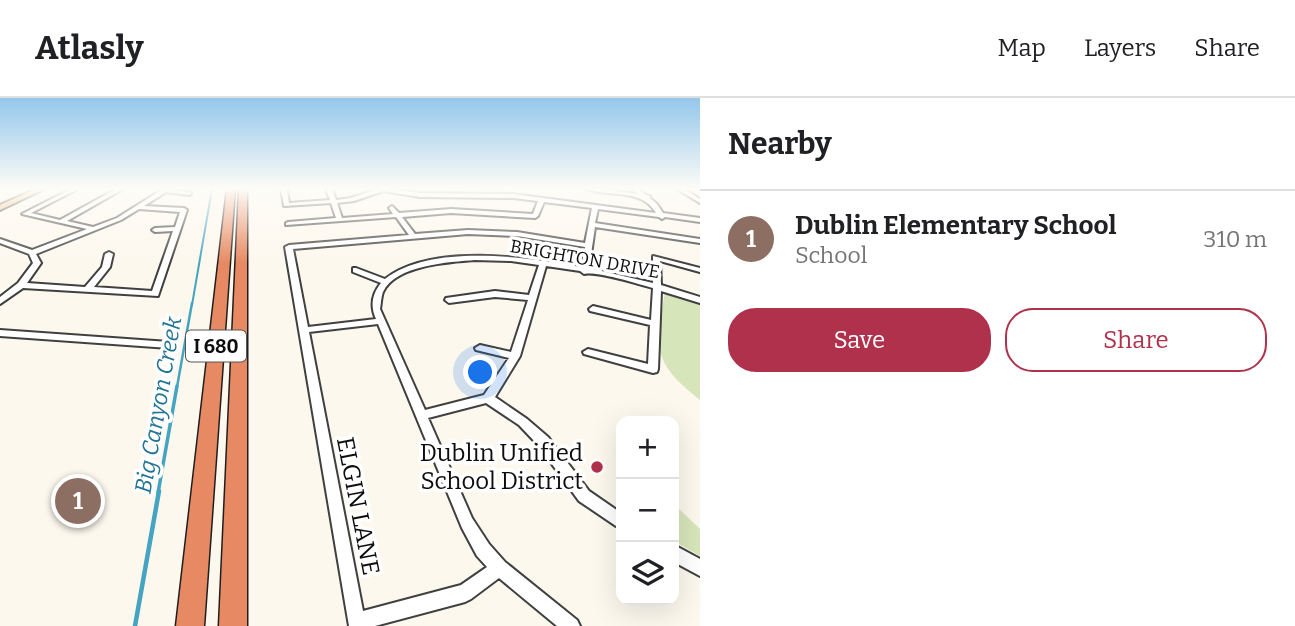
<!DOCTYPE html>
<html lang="en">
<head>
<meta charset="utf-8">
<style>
  :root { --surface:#fff; --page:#f2f2f2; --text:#202124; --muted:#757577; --line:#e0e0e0; --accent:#b0314c }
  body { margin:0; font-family:Bitter,serif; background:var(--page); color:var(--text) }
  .controls { position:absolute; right:21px; bottom:21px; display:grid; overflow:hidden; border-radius:14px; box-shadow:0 7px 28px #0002 }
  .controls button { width:63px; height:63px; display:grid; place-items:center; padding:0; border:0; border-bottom:2px solid var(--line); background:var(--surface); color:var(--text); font:35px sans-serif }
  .you { position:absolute; left:481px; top:275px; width:24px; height:24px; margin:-18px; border:5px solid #fff; border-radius:50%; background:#1a73e8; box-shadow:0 0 0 10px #1a73e833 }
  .badge { display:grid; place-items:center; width:46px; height:46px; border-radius:50%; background:var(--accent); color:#fff; font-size:23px; font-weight:700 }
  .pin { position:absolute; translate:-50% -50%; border:4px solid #fff; box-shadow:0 2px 7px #0006 }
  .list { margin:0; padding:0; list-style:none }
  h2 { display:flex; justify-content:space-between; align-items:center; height:91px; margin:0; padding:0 28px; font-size:30px }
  h2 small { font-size:23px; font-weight:400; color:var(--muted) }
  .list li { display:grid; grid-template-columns:46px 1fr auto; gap:21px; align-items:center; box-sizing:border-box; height:98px; padding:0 28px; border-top:2px solid var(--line) }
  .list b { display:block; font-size:26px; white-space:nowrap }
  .list p { margin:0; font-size:23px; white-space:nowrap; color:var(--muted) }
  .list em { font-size:23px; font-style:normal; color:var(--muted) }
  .actions { display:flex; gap:14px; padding:21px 28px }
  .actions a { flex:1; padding:16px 0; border:2px solid var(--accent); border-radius:28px; text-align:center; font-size:24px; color:var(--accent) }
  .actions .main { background:var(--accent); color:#fff }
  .icon { flex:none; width:38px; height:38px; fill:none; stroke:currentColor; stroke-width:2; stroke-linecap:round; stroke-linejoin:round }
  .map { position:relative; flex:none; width:700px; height:528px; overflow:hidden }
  header { display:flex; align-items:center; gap:42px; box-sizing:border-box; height:98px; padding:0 35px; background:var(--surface); border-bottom:2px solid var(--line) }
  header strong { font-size:33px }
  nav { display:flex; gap:38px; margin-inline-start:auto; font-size:24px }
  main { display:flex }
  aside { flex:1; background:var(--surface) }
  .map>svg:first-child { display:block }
  .green { fill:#d7e5ba }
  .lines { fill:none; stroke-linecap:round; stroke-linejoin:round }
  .stream-far3 { stroke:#44a4c1; stroke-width:2 }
  .stream-far2 { stroke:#44a4c1; stroke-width:2.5 }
  .stream-far1 { stroke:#44a4c1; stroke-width:3.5 }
  .stream { stroke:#44a4c1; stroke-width:4.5 }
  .minor-casing { stroke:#404040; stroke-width:4 }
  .major-casing { stroke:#1e1e1e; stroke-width:4 }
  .highway-casing { stroke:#1e1e1e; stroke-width:3 }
  .minor { fill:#fff; fill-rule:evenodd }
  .major { fill:#ecb96f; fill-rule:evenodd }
  .highway { fill:#e78962; fill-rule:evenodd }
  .poi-dot { fill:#b0314c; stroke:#fff; stroke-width:2.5 }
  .labels { text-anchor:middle; stroke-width:7; stroke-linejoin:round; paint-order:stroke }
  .far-street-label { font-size:18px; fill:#0d0d0d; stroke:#fff }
  .shield { fill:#fff; stroke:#565656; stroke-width:2 }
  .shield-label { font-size:19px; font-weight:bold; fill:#0d0d0d }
  .water-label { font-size:23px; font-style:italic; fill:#217493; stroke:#fff }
  .near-poi-label { font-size:24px; fill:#0d0d0d; stroke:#fff; text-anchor:end }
  .near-street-label { font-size:24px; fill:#0d0d0d; stroke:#fff }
</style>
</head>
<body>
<header>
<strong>Atlasly</strong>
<nav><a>Map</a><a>Layers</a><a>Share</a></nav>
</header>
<main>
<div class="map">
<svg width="700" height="528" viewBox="0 0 700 528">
  <rect width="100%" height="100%" fill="#fdf8ee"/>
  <!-- green -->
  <g class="green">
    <path d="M 665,194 L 700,206 L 700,302 C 653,265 655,252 665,194 Z"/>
    <path d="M 674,411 L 679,411 L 700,431 L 700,458 L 674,443 Z"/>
  </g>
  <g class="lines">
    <!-- stream-far3 -->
    <path class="stream-far3" d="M 192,207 L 212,91"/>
    <!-- stream-far2 -->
    <path class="stream-far2" d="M 177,289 L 192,205"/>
    <!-- stream-far1 -->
    <path class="stream-far1" d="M 158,395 L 177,288"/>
    <!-- stream -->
    <path class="stream" d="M 135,528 L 159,393"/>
    <!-- minor casing -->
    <g class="minor-casing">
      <g id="minor">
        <path d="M 71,91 L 78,91 L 31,115 L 60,122 L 116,91 L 123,91 L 67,123 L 93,129 L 117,120 L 163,91 L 191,94 L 191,96 L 189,97 L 166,94 L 144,108 L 184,110 L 187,112 L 158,198 L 23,190 L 0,206 L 0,199 L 18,185 L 33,165 L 29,156 L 0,145 L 0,141 L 32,152 L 87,131 L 22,116 ZM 139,111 L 180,114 L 175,129 L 155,130 L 152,132 L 155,134 L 173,133 L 152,193 L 94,189 L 110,169 L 113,156 L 109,154 L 105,156 L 102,169 L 85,189 L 27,185 L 41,165 L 36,156 L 121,122 Z"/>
        <path d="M 281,91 L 287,91 L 289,105 L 330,102 L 326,91 L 332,91 L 336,102 L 351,100 L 377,91 L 392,91 L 420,95 L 513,96 L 656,115 C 642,90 609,99 586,91 L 600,91 L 638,96 L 632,91 L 638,91 L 646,97 L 650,98 L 650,100 L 657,106 L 663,115 L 700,120 L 700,124 L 665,119 L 662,121 L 659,119 L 598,111 L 595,125 L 700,141 L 700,145 L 595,129 L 589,170 L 653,185 L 653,158 L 700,170 L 700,174 L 660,163 L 661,187 L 700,199 L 700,205 L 661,193 L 658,271 L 657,274 L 653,275 L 584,256 L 583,254 L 588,251 L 648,266 L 650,227 L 590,213 L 589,211 L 593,208 L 651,222 L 653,190 C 637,186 598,173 584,176 L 580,173 L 546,168 L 520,258 L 495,299 L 527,321 L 548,339 L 589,393 L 621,415 L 621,430 L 616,428 L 579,403 L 538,347 L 519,327 L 486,305 L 428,320 L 472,420 L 489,446 L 505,464 L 577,522 L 580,528 L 557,528 L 499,480 L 471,501 L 465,504 L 375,528 L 349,528 L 285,149 L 289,147 L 409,137 L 396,119 L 286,127 L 286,125 L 288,124 L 336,120 L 331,105 L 284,108 ZM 383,93 L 420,99 L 513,100 L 538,103 L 533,116 L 451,111 L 399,115 L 392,108 L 389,110 L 393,116 L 342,120 L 337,105 L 354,103 ZM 544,104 L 592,110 L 585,145 L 517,134 L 468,132 L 415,136 L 402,119 L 451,115 L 535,120 L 538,118 ZM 468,136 L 517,138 L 585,149 L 581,169 C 527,159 431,145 385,181 L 356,170 L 353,170 L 353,174 L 381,185 C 372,196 370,208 376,221 L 308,229 L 293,151 ZM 475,162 L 511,163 L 539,167 L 529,197 L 495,193 L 446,200 L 445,202 L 449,205 L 495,199 L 528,202 L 511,254 L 480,247 L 475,250 L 476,252 L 509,260 L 484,297 L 425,312 L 380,211 C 381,206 381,199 383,194 C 395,167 450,164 475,162 ZM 378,226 L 462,430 L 477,458 L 487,469 L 461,487 L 363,513 L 309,234 Z"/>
        <path d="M 677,91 L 684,91 L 700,101 L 700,105 Z"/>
        <path d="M 0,232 L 169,244 L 174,247 L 169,250 L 0,238 Z"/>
        <path d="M 674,447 L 700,461 L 700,478 L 674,464 Z"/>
      </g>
    </g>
    <!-- major casing -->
    <g class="major-casing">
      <path id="major" d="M 36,91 L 44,91 L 0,112 L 0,107 Z"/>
    </g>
    <!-- highway casing -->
    <g class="highway-casing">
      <g id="highway">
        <path d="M 227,91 L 235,91 L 204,528 L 176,528 Z"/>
        <path d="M 239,91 L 247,91 L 247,528 L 219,528 Z"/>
      </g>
    </g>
    <!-- minor -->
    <use href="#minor" class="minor"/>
    <!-- major -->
    <use href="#major" class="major"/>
    <!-- highway -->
    <use href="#highway" class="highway"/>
  </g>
  <!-- sky -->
  <linearGradient id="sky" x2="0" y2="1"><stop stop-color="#94c7eb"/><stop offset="0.55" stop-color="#fefcf7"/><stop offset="1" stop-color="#fefcf7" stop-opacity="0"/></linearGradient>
  <rect width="700" height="165" fill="url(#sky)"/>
  <!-- markers -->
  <circle class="poi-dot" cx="597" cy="369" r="7"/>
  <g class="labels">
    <!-- far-street labels -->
    <g class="far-street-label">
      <text transform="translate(585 161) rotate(10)" y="6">BRIGHTON DRIVE</text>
    </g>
    <!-- shield labels -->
    <rect class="shield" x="186" y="232.5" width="60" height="31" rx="5"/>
    <g class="shield-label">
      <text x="216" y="255">I 680</text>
    </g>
    <!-- water labels -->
    <g class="water-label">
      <text transform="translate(158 307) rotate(-80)" y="8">Big Canyon Creek</text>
    </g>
    <!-- near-poi labels -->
    <g class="near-poi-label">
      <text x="583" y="363">Dublin Unified<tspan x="583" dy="28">School District</tspan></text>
    </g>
    <!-- near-street labels -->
    <g class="near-street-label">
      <text transform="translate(358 408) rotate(79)" y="8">ELGIN LANE</text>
    </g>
  </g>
</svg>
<div class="controls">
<button>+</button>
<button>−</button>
<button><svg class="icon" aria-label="layers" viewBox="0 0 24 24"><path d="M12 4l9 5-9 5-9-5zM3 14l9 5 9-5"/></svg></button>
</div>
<div class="you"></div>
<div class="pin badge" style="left:78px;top:403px;background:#8d6e63">1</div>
</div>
<aside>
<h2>Nearby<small></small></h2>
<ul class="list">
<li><span class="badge" style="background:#8d6e63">1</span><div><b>Dublin Elementary School</b><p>School</p></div><em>310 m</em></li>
</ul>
<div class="actions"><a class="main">Save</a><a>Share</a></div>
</aside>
</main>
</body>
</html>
